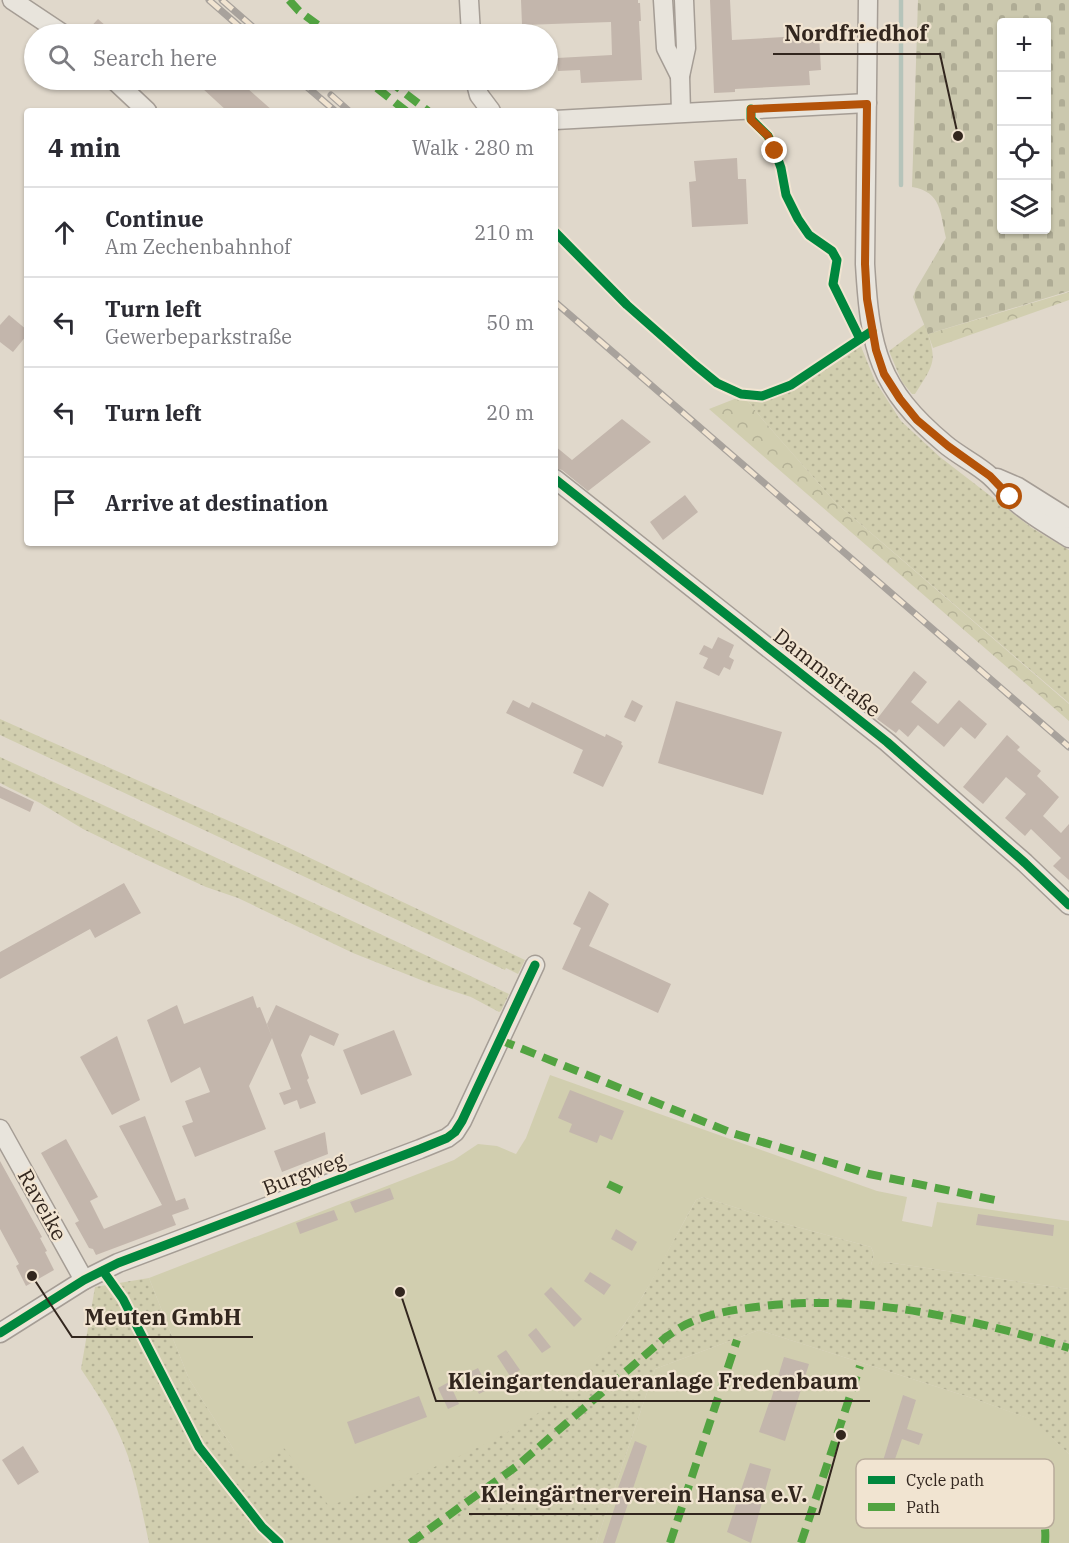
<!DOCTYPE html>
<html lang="en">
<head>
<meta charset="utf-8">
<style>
  :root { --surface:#fff; --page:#f7f7f7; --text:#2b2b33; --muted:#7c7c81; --line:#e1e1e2 }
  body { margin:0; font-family:"IBM Plex Serif",serif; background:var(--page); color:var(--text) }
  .controls { position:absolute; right:18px; top:18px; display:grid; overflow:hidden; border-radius:6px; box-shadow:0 2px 4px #0004 }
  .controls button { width:54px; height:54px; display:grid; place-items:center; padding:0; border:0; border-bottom:2px solid var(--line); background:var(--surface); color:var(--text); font:30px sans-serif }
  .stop { position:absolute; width:18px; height:18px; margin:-14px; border:4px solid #b45309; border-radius:50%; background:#fff }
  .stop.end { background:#b45309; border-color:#fff; box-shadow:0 2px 6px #0008 }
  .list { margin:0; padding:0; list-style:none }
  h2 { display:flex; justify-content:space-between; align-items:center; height:78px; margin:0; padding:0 24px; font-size:26px }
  h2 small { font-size:20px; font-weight:400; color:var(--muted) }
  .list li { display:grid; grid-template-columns:39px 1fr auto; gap:18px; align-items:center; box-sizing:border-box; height:90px; padding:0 24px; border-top:2px solid var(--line) }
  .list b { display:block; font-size:22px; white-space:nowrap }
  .list p { margin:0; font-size:20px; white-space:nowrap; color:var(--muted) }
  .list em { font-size:20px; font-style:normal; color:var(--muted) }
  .icon { flex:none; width:33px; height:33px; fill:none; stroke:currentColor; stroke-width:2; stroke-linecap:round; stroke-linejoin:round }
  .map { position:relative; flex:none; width:1069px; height:1543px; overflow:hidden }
  .search { position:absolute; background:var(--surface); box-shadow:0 2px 4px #0004; left:24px; top:24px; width:534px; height:66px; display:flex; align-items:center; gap:15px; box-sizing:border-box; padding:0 21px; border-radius:33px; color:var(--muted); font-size:22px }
  .panel { position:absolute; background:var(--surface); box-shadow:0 2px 4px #0004; left:24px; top:108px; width:534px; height:438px; border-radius:6px }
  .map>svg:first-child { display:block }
  .grass { fill:url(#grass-dots) }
  .forest { fill:url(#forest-crowns) }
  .cemetery { fill:url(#cemetery-stones); fill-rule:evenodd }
  .garden { fill:#d1ceaf }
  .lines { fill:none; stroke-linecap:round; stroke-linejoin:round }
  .stream { stroke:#b6c4ba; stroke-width:4.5 }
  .building { fill:#c3b6ac }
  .street-casing { stroke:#a59d95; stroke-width:21 }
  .street { stroke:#e8e4dc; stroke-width:18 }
  .rail-casing { stroke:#a8a29c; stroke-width:7 }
  .rail { stroke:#f1e4d1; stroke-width:4.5; stroke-dasharray:14; stroke-linecap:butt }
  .quiet { stroke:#52a341; stroke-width:8; stroke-dasharray:15 8; stroke-linecap:butt }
  .cycleway-casing { stroke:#f1e4d1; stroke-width:13 }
  .cycleway { stroke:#00873e; stroke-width:9 }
  .route { stroke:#b45309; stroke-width:8 }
  .labels { text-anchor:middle; stroke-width:4.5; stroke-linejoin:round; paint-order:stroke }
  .street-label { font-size:21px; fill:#32261e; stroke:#f1e4d1 }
  .key { fill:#f1e4d1; stroke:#b8ab9b; stroke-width:1.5 }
  .key-label { font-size:16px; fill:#32261e }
  .leader { fill:none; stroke:#32261e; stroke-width:2 }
  .callout-dot { fill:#32261e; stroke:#f1e4d1; stroke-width:2 }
  .callout-label { font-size:22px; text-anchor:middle; font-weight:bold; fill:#32261e; stroke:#f1e4d1; stroke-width:4.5; stroke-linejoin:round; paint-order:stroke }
</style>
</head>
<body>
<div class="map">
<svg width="1069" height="1543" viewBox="0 0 1069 1543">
  <defs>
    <pattern id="grass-dots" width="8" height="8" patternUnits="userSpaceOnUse" patternTransform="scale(1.5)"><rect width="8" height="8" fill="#d1ceaf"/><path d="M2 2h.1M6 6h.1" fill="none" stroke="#b4b196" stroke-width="1.8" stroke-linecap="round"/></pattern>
    <pattern id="forest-crowns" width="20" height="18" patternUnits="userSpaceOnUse" patternTransform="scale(1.5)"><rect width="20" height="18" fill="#d1ceaf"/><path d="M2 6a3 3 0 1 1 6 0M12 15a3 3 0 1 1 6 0" fill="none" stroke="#b4b196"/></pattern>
    <pattern id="cemetery-stones" width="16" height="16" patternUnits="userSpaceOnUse" patternTransform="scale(1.5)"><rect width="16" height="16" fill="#cbc8ae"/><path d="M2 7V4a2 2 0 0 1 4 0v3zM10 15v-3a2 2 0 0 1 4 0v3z" fill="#afac95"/></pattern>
  </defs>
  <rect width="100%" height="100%" fill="#e0d8cb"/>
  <!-- grass -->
  <g class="grass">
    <path d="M 925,324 C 937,362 936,361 915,394 L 912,394 L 902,382 L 889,351 Z"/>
    <path d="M 860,344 L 875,381 L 901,421 L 940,457 L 1032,528 L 1069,550 L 1069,703 L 835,502 L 763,420 L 746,399 L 774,395 L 800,385 Z"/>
    <path d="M 0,719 L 285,846 L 525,960 L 518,974 L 506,968 L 505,970 L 0,735 Z"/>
    <path d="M 0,757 L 509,994 L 501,1011 L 499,1012 L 471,997 L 431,984 L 353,953 L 238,898 L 206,887 L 147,860 L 83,829 L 40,803 L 0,783 Z"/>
    <path d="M 703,1197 L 786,1224 L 871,1247 L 874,1254 L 871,1265 L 886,1262 L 1069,1289 L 1069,1454 L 1032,1420 L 975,1399 L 759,1330 L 655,1369 L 596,1543 L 149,1543 C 141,1507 135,1468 119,1434 C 109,1411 95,1390 81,1369 L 95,1287 L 149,1278 L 189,1379 L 234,1450 L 283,1448 L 428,1469 L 507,1432 L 542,1410 L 569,1385 L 596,1359 L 622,1328 L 644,1294 L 696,1200 Z"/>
  </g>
  <!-- forest -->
  <g class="forest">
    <path d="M 1069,292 L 1069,300 L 933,348 L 928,334 Z"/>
    <path d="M 737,398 L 746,399 L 763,420 L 835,502 L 1069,704 L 1069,721 L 709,409 Z"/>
  </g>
  <!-- cemetery -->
  <path class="cemetery" d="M 918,0 L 1069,0 L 1069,291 L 928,334 L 913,297 L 916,289 L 946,238 C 940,213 942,192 912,187 ZM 1002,22 L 1046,22 L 1046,230 L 1002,230 Z"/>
  <!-- garden -->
  <g class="garden">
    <path d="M 550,1075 L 877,1191 L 907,1197 L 902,1221 L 932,1227 L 937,1202 L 1069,1221 L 1069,1289 L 886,1262 L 880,1264 L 878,1267 L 871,1265 L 874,1254 L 871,1247 L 786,1224 L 703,1197 L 696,1200 C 672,1242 651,1287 623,1326 C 602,1355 570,1391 541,1411 C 477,1455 401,1480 329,1506 L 284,1448 L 250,1469 L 234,1450 L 189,1379 L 149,1278 L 454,1160 L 478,1144 L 497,1146 L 516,1154 L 526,1138 Z"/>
    <path d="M 759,1330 L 975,1399 L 1033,1420 L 1069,1454 L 1069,1543 L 596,1543 L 655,1369 Z"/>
  </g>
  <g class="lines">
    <!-- stream -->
    <path class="stream" d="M 901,185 L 901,0"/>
  </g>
  <!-- building -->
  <g class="building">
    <path d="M 521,0 L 638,0 L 638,3 L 640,3 L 641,21 L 639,21 L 642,80 L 581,83 L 580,70 L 558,71 L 557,58 L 612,55 L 611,22 L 522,25 Z"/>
    <path d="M 710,0 L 730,0 L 732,40 L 819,35 L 821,70 L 809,71 L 810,85 L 735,89 L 735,92 L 714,93 Z"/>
    <path d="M 98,19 L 115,34 L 84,34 Z"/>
    <path d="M 210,80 L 238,80 L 273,111 L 227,111 L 202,88 Z"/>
    <path d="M 737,158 L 738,179 L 746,179 L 748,224 L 692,227 L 689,182 L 696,181 L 694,161 Z"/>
    <path d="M 9,315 L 27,330 L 27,335 L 13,352 L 0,342 L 0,325 Z"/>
    <path d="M 622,419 L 651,442 L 588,491 L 562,470 L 555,468 L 555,446 L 572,460 Z"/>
    <path d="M 685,495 L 698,512 L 663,540 L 650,522 Z"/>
    <path d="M 718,637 L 734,645 L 729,657 L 734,660 L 730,670 L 724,667 L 719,676 L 703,668 L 708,658 L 699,654 L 704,645 L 712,649 Z"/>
    <path d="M 914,671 L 927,682 L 911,702 L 938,724 L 959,700 L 987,724 L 975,739 L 961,727 L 944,747 L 918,725 L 908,737 L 899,729 L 896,733 L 877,719 Z"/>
    <path d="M 513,700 L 529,708 L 532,702 L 605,737 L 606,734 L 622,742 L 621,744 L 623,746 L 603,787 L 573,773 L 583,750 L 506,713 Z"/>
    <path d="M 632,700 L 643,706 L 635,722 L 624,717 Z"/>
    <path d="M 676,701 L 782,732 L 763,795 L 658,763 Z"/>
    <path d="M 1007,735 L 1020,747 L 1017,750 L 1041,771 L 1037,776 L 1059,797 L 1043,816 L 1061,833 L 1069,824 L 1069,880 L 1053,866 L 1061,858 L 1031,829 L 1025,836 L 1005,818 L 1026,794 L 1006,777 L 983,804 L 963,787 Z"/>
    <path d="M 0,786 L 34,802 L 30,812 L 0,798 Z"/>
    <path d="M 124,883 L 141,913 L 95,938 L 90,929 L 0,979 L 0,952 Z"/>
    <path d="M 589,891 L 609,904 L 589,946 L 671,984 L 658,1013 L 562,969 L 581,928 L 573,924 Z"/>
    <path d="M 253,996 L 257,1008 L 260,1007 L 272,1037 L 267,1024 L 276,1005 L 339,1034 L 334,1046 L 310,1035 L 301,1055 L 309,1078 L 307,1080 L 316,1103 L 300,1109 L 297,1100 L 284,1105 L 279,1093 L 291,1089 L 272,1038 L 249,1086 L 266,1129 L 195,1157 L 182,1126 L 193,1122 L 185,1101 L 210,1092 L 200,1067 L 171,1083 L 147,1020 L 177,1005 L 184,1024 Z"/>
    <path d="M 394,1030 L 412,1075 L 361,1095 L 343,1050 Z"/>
    <path d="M 117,1036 L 140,1100 L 112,1115 L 80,1057 Z"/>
    <path d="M 570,1090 L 624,1111 L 612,1140 L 600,1135 L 597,1143 L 569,1132 L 572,1124 L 558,1118 Z"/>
    <path d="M 145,1116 L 176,1201 L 185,1198 L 189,1209 L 172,1215 L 176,1225 L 96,1255 L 93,1249 L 89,1248 L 75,1223 L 79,1221 L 41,1153 L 66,1139 L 98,1197 L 90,1201 L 104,1229 L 162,1205 L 119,1126 Z"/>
    <path d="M 325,1132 L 328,1154 L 282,1172 L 274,1151 Z"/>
    <path d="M 0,1161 L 42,1237 L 40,1238 L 47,1251 L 45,1252 L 54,1270 L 26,1286 L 16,1266 L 19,1264 L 0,1229 Z"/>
    <path d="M 390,1188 L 394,1199 L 355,1213 L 350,1202 Z"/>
    <path d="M 334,1210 L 338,1220 L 300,1234 L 296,1223 Z"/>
    <path d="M 978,1214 L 1054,1225 L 1053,1236 L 976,1225 Z"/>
    <path d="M 616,1229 L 637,1242 L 632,1251 L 611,1239 Z"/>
    <path d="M 590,1272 L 611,1285 L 604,1295 L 584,1281 Z"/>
    <path d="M 551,1287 L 582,1319 L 574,1327 L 544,1294 Z"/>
    <path d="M 536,1328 L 551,1347 L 542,1353 L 528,1335 Z"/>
    <path d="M 506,1350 L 520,1370 L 510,1376 L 497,1356 Z"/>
    <path d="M 784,1357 L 809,1364 L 785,1441 L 759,1432 L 769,1403 L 770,1403 Z"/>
    <path d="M 478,1368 L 489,1389 L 479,1394 L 468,1373 Z"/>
    <path d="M 449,1382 L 459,1404 L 448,1409 L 438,1388 Z"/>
    <path d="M 903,1395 L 916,1400 L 907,1429 L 923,1434 L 919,1445 L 902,1439 L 894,1462 L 911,1468 L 908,1479 L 891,1473 L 886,1487 L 876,1484 Z"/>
    <path d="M 419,1396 L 427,1417 L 355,1444 L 347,1422 Z"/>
    <path d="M 635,1441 L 647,1446 L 615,1543 L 603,1543 L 617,1500 L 614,1499 Z"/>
    <path d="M 23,1446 L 39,1472 L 18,1485 L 2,1460 Z"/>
    <path d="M 750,1463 L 771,1469 L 751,1543 L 727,1532 Z"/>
  </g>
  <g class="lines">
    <!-- street casing -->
    <g class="street-casing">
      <g id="street">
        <path d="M 12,0 L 63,34"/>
        <path d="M 469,0 L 471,34"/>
        <path d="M 663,0 L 666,48 L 680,76"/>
        <path d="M 868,0 L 865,264 C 870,349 878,388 945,444 C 959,456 977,464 990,476 C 997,482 1003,490 1009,496 C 1027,513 1048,525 1069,538"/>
        <path d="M 114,80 L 147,111"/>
        <path d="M 475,80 L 479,95 L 491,111"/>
        <path d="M 681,112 L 680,76 L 686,48 L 684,0"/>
        <path d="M 555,120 L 867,103"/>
        <path d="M 997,478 L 1018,487 L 1069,519"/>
        <path d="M 555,479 L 887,742 L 1025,863 L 1069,905"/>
        <path d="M 0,1129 L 84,1280"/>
        <path d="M 0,1333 L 84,1280 L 118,1263 L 420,1149 L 447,1138 L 455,1132 L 462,1121 L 535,965"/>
      </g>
    </g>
    <!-- street -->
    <use href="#street" class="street"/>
    <!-- rail casing -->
    <g class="rail-casing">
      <g id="rail">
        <path d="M 209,0 L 248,34"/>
        <path d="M 222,0 L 261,34"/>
        <path d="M 299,80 L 335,111"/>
        <path d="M 331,95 L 349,111"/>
        <path d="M 555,302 L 1069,747"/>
      </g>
    </g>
    <!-- rail -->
    <use href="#rail" class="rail"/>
    <!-- quiet -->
    <g class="quiet">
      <path d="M 289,0 L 299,11 L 330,34"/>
      <path d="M 388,80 L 428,111"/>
      <path d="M 377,88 L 406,111"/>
      <path d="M 500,1040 L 732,1133 L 869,1174 L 995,1200"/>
      <path d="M 608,1184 L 627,1193"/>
      <path d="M 959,1464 C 999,1479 1050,1489 1045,1543"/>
      <path d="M 410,1543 L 517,1466 L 666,1337 C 674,1332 681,1326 689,1323 C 714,1312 739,1309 764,1306 C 868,1294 970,1319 1069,1348"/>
      <path d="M 670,1543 L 737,1340"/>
      <path d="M 801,1543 L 860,1366"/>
    </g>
    <!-- cycleway casing -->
    <g class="cycleway-casing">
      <g id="cycleway">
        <path d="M 751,109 L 751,119 L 768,136 L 775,151 L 781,168 L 786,195 L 798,219 L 809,235 L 832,251 L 837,260 L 833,284 L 860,339"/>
        <path d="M 555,232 L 627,305 L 695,365 L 717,383 L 741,394 L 762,396 L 791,385 L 872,331"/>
        <path d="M 555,479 L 887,742 L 1025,863 L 1069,905"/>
        <path d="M 103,1271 L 123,1299 L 199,1447 L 262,1527 L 279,1543"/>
        <path d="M 0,1333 L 84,1280 L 118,1263 L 420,1149 L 447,1138 L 455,1132 L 462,1121 L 535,965"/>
      </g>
    </g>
    <!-- cycleway -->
    <use href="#cycleway" class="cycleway"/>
  </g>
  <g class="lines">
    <!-- route -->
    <path class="route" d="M 775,151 L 768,136 L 751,120 L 751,109 L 867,104 L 865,264 L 867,299 L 876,350 L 884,374 L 900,399 L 917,420 L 948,446 L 990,476 L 1010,497"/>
  </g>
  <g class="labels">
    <!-- street labels -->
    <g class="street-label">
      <text transform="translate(827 673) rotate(38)" y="7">Dammstraße</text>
      <text transform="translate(304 1174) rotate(-21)" y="7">Burgweg</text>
      <text transform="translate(42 1205) rotate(61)" y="7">Raveike</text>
    </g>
  </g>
  <!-- legend -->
  <rect x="856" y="1459" width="198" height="69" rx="9" class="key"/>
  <rect x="868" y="1476" width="27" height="8" fill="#00873e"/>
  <rect x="868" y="1503" width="27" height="8" fill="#52a341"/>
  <g class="key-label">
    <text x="906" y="1486">Cycle path</text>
    <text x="906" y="1513">Path</text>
  </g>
  <!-- callouts -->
  <path class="leader" d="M958 136L940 54H773M32 1276L72 1337H253M400 1292L436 1401H870M841 1435L819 1514H469"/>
  <g class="callout-dot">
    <circle cx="958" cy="136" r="6"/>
    <circle cx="32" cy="1276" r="6"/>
    <circle cx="400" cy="1292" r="6"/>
    <circle cx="841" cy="1435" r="6"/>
  </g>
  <g class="callout-label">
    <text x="856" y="41">Nordfriedhof</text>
    <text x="163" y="1325">Meuten GmbH</text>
    <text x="653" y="1389">Kleingartendaueranlage Fredenbaum</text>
    <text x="644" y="1502">Kleingärtnerverein Hansa e.V.</text>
  </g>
</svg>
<div class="controls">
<button>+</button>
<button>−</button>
<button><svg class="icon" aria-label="locate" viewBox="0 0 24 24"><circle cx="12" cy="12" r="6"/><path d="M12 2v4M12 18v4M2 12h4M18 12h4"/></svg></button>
<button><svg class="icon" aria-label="layers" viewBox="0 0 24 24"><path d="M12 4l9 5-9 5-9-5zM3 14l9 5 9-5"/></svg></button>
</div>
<div class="stop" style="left:1010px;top:497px"></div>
<div class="stop end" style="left:775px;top:151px"></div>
<div class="search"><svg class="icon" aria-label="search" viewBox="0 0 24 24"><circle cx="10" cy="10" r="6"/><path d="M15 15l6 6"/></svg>Search here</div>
<section class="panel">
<h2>4 min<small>Walk · 280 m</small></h2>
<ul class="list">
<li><svg class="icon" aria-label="ahead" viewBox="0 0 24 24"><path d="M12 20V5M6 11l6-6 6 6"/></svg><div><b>Continue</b><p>Am Zechenbahnhof</p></div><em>210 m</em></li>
<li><svg class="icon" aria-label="left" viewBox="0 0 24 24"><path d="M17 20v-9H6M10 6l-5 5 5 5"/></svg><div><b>Turn left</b><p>Gewerbeparkstraße</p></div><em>50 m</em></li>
<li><svg class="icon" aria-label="left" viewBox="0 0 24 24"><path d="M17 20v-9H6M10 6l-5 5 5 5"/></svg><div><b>Turn left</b></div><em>20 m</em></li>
<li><svg class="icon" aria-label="arrive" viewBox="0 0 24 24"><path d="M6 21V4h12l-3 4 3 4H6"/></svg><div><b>Arrive at destination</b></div></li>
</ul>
</section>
</div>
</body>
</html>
